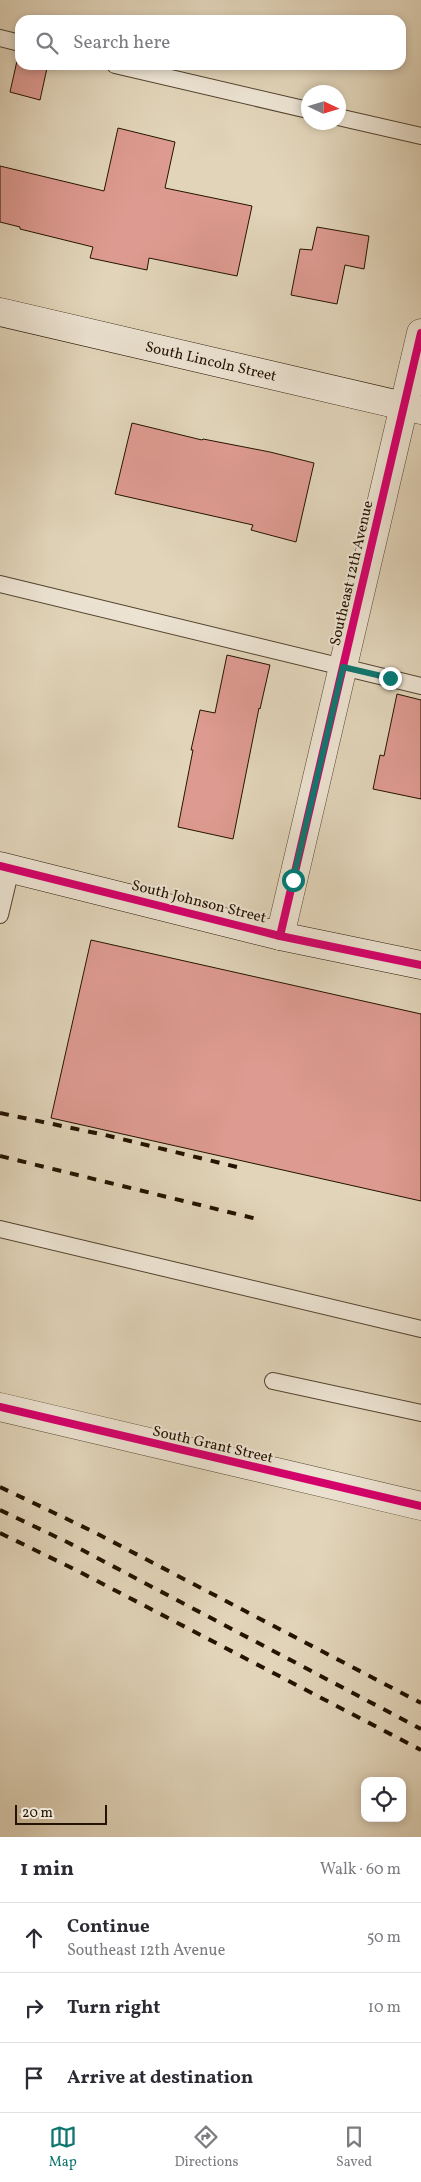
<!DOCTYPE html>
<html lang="en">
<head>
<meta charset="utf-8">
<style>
  :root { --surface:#fff; --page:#f2f2f3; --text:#2b2b33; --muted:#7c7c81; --line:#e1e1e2; --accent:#0f766e }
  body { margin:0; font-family:Vollkorn,serif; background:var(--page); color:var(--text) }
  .controls { position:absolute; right:15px; bottom:15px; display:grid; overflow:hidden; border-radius:10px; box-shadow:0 2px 8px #0003 }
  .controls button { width:45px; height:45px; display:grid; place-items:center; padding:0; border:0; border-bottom:1px solid var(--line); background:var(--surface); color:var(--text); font:25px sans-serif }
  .compass { position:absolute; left:301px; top:85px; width:45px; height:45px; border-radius:50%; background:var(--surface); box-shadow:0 2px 8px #0003; rotate:94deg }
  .scale { position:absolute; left:15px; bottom:12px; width:92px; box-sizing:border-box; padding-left:5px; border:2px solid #241300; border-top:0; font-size:14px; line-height:18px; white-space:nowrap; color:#241300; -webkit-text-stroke:4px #ece3d2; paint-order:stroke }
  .stop { position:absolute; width:15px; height:15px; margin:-11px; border:4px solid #0f766e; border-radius:50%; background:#fff }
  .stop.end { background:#0f766e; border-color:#fff; box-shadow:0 1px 5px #0008 }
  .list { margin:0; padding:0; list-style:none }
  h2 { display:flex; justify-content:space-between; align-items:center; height:65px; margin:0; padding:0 20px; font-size:21px }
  h2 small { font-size:16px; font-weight:400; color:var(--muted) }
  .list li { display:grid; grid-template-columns:32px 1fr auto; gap:15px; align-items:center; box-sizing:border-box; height:70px; padding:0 20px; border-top:1px solid var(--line) }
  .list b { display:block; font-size:19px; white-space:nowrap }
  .list p { margin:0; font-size:16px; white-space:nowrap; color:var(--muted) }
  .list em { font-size:16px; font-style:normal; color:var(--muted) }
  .icon { flex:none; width:28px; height:28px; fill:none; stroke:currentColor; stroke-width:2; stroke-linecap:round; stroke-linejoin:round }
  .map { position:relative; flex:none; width:421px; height:1837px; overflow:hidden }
  .search { position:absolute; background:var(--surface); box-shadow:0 2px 8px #0003; left:15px; right:15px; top:15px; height:55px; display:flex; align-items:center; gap:12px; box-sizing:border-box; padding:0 18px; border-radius:15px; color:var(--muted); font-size:19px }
  .sheet { height:275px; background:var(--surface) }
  nav { display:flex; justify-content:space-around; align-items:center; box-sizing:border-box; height:70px; border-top:1px solid var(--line); background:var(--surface); font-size:14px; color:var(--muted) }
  nav a { display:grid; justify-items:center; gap:2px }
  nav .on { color:var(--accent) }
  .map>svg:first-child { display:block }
  .building { fill:#dd9a90; stroke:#241300 }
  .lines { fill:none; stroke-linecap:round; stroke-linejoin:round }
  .lane-casing { stroke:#53432e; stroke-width:18 }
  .street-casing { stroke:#53432e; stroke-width:29 }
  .secondary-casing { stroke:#241300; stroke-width:29 }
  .lane { stroke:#ece3d2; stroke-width:16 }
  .street { stroke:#ece3d2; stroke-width:28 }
  .secondary { stroke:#ece3d2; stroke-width:28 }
  .rail { stroke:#241300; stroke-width:4; stroke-dasharray:9 9; stroke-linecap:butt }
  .cycleway-casing { stroke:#ece3d2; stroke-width:11 }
  .cycleway { stroke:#d6006c; stroke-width:8 }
  .route { stroke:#0f766e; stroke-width:6 }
  .labels { text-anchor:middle; stroke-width:4; stroke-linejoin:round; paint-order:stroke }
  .street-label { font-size:15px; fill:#241300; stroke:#ece3d2 }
</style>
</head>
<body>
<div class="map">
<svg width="421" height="1837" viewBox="0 0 421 1837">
  <rect width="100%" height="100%" fill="#e1d4b9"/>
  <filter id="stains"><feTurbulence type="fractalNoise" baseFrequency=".004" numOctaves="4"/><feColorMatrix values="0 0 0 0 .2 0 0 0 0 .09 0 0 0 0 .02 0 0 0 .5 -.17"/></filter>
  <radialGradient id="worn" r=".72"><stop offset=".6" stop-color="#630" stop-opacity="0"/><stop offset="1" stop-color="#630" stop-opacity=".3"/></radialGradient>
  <!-- building -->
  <g class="building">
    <path d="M 17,61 L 20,62 L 20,65 L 34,65 L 47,68 L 40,100 L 10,92 Z"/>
    <path d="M 118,128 L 175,142 L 165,188 L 252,206 L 237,276 L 149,258 L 147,270 L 90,258 L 93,247 L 20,229 L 20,227 L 0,222 L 0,166 L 104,191 Z"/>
    <path d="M 317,227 L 369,236 L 364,269 L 345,265 L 337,304 L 291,295 L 300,249 L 312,250 Z"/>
    <path d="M 132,423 L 202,440 L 203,439 L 270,452 L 314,463 L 296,542 L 251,530 L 253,525 L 115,494 Z"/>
    <path d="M 227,655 L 270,665 L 260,709 L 259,708 L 233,839 L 178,827 L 193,750 L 191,750 L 200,710 L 215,713 Z"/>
    <path d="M 397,694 L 421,700 L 421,799 L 373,789 L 380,755 L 384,756 Z"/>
    <path d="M 91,940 L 421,1014 L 421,1201 L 51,1118 Z"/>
  </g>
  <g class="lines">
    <!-- lane casing -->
    <g class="lane-casing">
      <g id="lane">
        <path d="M 0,38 L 20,43"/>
        <path d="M 115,65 L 308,110"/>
        <path d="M 338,117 L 421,136"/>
        <path d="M 0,584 L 421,686"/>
        <path d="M 0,915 L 11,869"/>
        <path d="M 0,1229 L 421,1329"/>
        <path d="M 273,1381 L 421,1413"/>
      </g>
    </g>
    <!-- street casing -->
    <g class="street-casing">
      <g id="street">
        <path d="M 280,936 L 421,333"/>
        <path d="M 0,1407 L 421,1506"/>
      </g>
    </g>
    <!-- secondary casing -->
    <g class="secondary-casing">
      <g id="secondary">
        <path d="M 0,312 L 421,410"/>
        <path d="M 0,866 L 280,936 L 421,965"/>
      </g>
    </g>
    <!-- lane -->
    <use href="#lane" class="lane"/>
    <!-- street -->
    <use href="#street" class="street"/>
    <!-- secondary -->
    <use href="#secondary" class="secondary"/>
    <!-- rail -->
    <g class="rail">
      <path d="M 0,1113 L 105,1135 L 237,1167"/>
      <path d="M 0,1156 L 257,1219"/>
      <path d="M 0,1487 L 92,1531 L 421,1703"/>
      <path d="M 0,1510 L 69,1543 L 421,1729"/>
      <path d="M 0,1533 L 78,1571 L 421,1750"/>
    </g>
    <!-- cycleway casing -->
    <g class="cycleway-casing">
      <g id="cycleway">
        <path d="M 0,866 L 280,936 L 421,965"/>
        <path d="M 280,936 L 421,333"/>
        <path d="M 0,1407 L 421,1506"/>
      </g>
    </g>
    <!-- cycleway -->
    <use href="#cycleway" class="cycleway"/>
  </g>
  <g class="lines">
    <!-- route -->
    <path class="route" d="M 293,880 L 343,667 L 390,678"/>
  </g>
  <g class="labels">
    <!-- street labels -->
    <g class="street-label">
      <text transform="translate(211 361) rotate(13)" y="5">South Lincoln Street</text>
      <text transform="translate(351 573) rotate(-77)" y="5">Southeast 12th Avenue</text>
      <text transform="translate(199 901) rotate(14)" y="5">South Johnson Street</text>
      <text transform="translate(213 1444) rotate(13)" y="5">South Grant Street</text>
    </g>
  </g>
  <rect width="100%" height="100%" filter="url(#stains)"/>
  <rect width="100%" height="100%" fill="url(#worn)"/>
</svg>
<div class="controls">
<button><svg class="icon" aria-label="locate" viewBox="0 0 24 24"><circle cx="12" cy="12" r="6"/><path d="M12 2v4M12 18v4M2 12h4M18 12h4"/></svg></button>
</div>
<svg class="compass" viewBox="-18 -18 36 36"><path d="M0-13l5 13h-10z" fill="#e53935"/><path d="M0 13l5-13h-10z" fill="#7c7c81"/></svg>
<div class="scale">20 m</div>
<div class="stop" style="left:293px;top:880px"></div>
<div class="stop end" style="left:390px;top:678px"></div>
<div class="search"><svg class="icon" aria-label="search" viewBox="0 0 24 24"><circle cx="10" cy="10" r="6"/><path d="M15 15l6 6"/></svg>Search here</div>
</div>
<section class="sheet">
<h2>1 min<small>Walk · 60 m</small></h2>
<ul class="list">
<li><svg class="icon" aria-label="ahead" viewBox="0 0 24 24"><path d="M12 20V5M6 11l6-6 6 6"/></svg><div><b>Continue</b><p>Southeast 12th Avenue</p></div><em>50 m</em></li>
<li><svg class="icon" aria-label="right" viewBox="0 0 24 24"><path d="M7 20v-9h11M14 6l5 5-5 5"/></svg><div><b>Turn right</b></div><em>10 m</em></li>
<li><svg class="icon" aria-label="arrive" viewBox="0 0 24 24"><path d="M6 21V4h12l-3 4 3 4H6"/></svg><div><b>Arrive at destination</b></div></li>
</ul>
</section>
<nav>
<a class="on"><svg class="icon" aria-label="map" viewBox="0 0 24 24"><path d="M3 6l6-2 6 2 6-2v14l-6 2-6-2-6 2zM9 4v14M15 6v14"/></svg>Map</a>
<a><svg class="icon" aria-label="directions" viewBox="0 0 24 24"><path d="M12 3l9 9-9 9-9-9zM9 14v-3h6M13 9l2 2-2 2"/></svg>Directions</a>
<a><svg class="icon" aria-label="saved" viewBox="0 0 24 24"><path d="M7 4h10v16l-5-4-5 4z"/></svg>Saved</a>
</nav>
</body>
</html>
